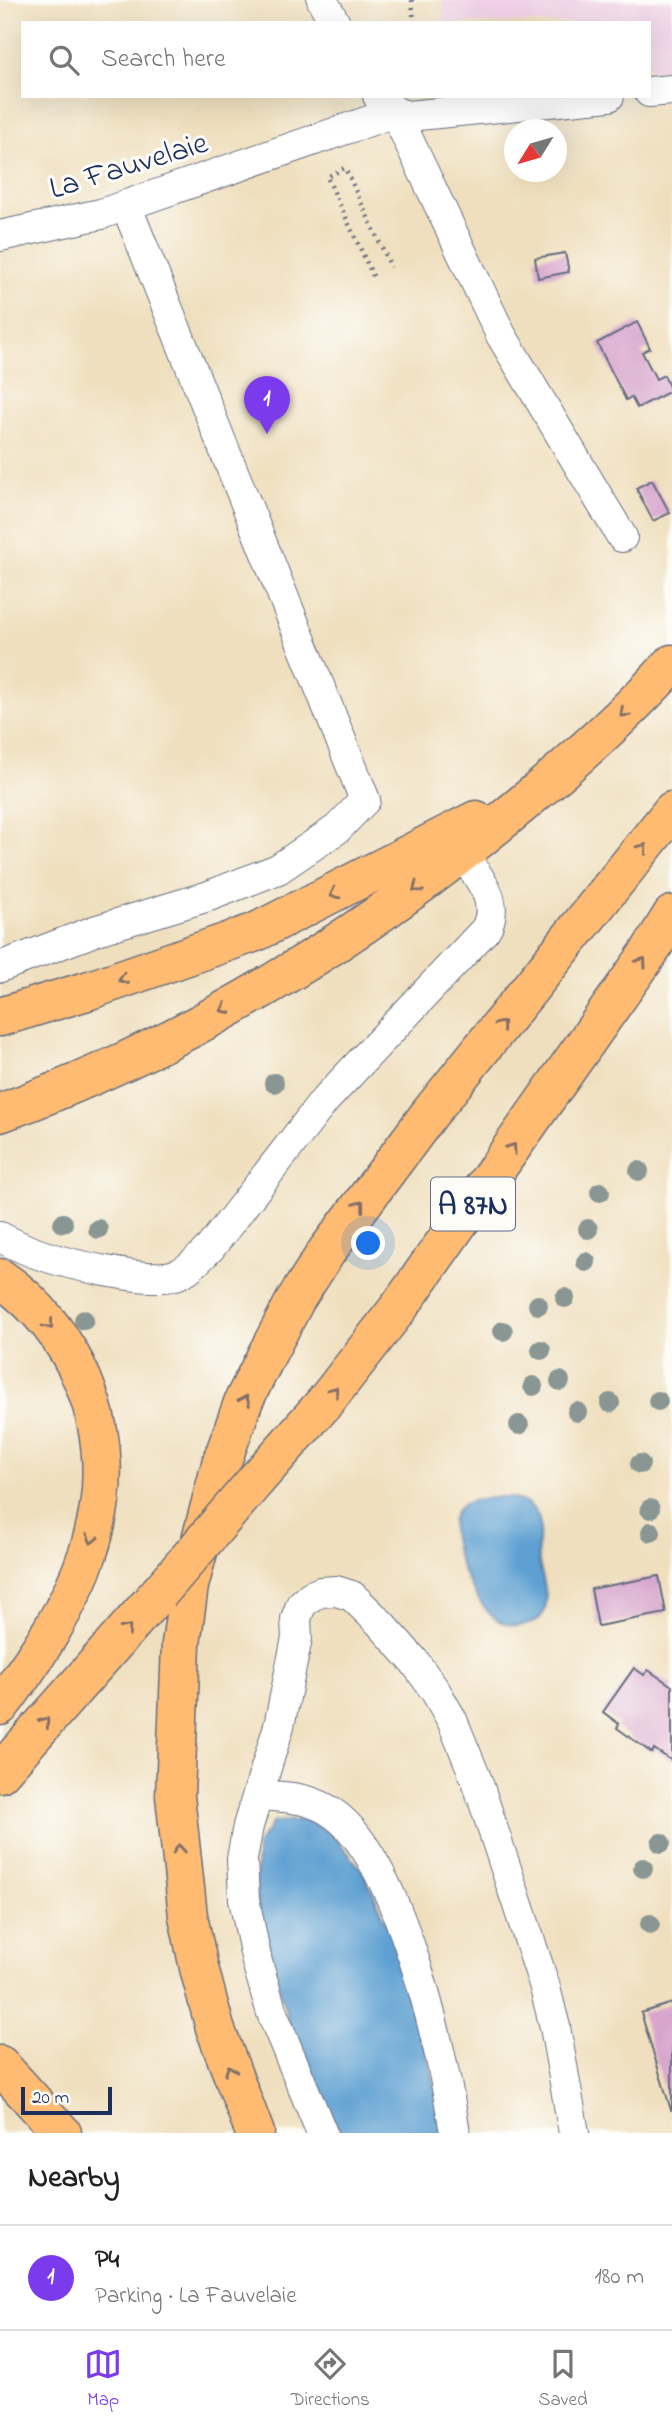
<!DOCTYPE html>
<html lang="en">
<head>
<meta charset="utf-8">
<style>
  :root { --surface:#fff; --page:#f2f2f2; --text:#222; --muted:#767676; --line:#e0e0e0; --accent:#7c3aed }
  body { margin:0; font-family:"Indie Flower",sans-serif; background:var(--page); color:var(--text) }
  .compass { position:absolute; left:504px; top:119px; width:63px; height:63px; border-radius:50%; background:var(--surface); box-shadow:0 7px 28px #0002; rotate:233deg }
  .scale { position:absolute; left:21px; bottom:18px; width:91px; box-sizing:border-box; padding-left:7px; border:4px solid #1b2f5e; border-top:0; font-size:19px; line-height:24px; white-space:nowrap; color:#1b2f5e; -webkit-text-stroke:5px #fdfcf7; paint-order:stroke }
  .you { position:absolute; left:369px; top:1244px; width:24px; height:24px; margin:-18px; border:5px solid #fff; border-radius:50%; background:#1a73e8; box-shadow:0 0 0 10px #1a73e833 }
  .badge { display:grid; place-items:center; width:46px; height:46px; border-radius:50%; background:var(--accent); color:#fff; font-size:23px; font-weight:700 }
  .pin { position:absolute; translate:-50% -58px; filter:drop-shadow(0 2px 4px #0008) }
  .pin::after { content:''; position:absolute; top:37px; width:24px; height:21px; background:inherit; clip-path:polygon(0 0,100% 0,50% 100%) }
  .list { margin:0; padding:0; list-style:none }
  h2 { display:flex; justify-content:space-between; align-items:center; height:91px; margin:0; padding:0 28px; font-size:30px }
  h2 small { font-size:23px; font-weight:400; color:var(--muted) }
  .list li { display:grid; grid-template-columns:46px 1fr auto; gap:21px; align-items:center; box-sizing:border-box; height:105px; padding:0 28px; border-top:2px solid var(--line) }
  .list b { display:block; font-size:26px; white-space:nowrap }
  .list p { margin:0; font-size:23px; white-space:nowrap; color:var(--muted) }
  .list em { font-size:23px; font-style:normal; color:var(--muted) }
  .icon { flex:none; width:38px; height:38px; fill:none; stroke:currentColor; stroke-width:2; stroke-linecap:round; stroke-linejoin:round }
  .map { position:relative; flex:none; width:672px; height:2133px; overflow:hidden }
  .search { position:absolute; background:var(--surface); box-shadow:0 7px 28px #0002; left:21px; right:21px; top:21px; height:77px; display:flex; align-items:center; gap:18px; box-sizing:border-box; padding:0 24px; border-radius:0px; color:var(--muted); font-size:26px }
  .sheet { height:196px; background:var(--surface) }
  nav { display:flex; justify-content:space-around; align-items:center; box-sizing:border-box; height:98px; border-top:2px solid var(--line); background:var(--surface); font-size:19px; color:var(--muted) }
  nav a { display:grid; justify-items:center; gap:4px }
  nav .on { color:var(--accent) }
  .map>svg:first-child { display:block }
  .built { fill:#efd0e6 }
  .water { fill:#5fa0d2; stroke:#3d6898; stroke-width:2 }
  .building { fill:#d8a6cd }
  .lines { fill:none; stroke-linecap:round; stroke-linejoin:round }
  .minor-casing { stroke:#656d80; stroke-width:32 }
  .highway-casing { stroke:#656d80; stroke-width:41 }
  .path { stroke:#656d80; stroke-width:4.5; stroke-dasharray:2 5; stroke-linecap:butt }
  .minor { stroke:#fff; stroke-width:30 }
  .highway { stroke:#ffbb71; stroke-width:38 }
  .highway-bridge-casing { stroke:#656d80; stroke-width:41; stroke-linecap:butt }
  .highway-bridge { stroke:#ffbb71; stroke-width:38 }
  .tree { fill:#899693 }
  .oneway { stroke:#826e67 }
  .labels { text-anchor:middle; stroke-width:6; stroke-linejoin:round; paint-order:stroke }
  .shield { fill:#fdfcf7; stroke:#5f6c8c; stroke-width:2 }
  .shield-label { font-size:30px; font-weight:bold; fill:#1b2f5e }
  .street-label { font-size:32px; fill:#1b2f5e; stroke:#fdfcf7 }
</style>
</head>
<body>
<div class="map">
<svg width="672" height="2133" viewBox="0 0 672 2133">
  <rect width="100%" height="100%" fill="#fdfcf7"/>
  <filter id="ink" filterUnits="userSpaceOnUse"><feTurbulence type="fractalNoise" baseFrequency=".0143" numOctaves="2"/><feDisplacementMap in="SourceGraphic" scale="14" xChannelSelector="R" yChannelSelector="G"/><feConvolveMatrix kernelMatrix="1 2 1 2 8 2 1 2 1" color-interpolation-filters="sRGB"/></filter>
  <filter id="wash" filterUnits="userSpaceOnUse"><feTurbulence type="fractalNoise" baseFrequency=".00686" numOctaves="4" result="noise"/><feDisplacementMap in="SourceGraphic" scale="28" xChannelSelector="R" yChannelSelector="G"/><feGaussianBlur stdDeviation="1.57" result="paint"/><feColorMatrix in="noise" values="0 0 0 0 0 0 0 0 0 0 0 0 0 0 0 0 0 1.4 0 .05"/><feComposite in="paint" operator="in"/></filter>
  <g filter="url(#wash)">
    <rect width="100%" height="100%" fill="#efdfbe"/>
    <!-- built -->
    <path class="built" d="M 442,0 L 672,0 L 672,70 L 649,72 L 649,23 L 444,23 Z"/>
    <!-- water -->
    <g class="water">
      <path d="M 502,1497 C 520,1498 539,1505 540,1526 C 541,1536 536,1547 538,1557 C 541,1580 561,1617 525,1625 C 516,1627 502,1624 495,1618 C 475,1604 434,1525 461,1506 C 472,1498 489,1498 502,1497 Z"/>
      <path d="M 305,1820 L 332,1834 L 363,1871 L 403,1958 L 447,2133 L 333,2133 L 291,2032 L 256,1897 L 257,1846 L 273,1822 Z"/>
    </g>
    <g id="blocks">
      <!-- building -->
      <g class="building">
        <path d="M 565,253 L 569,272 L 538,278 L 535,258 Z"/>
        <path d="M 637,322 L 650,348 L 642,352 L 656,379 L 664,375 L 671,391 L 637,408 L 631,397 L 626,400 L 597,343 Z"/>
        <path d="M 652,480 L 670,513 L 653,521 L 636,488 Z"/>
        <path d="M 659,1576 L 666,1613 L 598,1626 L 591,1589 Z"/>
        <path d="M 634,1668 L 644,1675 L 648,1670 L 672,1686 L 672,1761 L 654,1749 L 652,1753 L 617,1728 L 619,1724 L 603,1712 Z"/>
        <path d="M 672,2003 L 672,2110 L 671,2110 L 641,2013 Z"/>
      </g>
    </g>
  </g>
  <g filter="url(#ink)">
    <use href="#blocks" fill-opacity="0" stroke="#656d80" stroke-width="2"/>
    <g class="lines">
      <!-- minor casing -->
      <g class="minor-casing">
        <g id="minor">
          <path d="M 322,0 L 335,23"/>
          <path d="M 649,92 L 672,90"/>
          <path d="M 378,96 L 395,112 L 408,116 L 609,96"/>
          <path d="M 395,112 L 501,335 L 622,537"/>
          <path d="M 0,236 L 101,214 L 395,112"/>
          <path d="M 0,967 L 97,930 L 209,896 L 278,869 L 337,829 L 365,800 L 126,205"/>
          <path d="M 0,1237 C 10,1242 20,1247 30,1251 C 58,1262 148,1284 175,1275 C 189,1271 200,1257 210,1248 L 325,1100 L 485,930 C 502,902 478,877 462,853"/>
          <path d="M 258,1795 C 285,1797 311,1797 334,1814 C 400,1861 443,2054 455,2133"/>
          <path d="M 322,2133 L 272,2013 L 257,1962 L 244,1899 L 242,1859 L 248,1826 L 279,1726 L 297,1638 L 296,1619 L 301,1605 L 311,1596 L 321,1592 L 336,1591 L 352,1596 L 381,1624 L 414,1661 L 436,1692 L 452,1720 L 477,1781 L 544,1984 L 555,2027 L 574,2133"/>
        </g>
      </g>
      <!-- highway casing -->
      <g class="highway-casing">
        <g id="highway">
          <path d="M 0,1017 L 90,990 L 256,932 L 476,820"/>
          <path d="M 0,1113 C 190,1044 367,935 521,805 C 574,761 626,715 672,664"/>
          <path d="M 0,1278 C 37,1303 66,1340 83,1381 C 134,1503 73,1609 0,1706"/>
          <path d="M 257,1479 L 325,1402 L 400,1306 L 648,954 L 672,915"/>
          <path d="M 0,1773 L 159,1593"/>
          <path d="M 0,2065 L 62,2133"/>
          <path d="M 255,2133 L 215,2028 L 199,1968 L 188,1916 L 175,1796 L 181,1644 L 189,1586 L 221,1464 L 244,1400 L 268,1352 L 296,1299 L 327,1251 L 430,1113 L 672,811"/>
        </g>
      </g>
      <!-- path -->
      <g class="path">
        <path d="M 412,0 L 414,23"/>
        <path d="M 373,276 L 327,177 L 345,168 L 391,267"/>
      </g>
      <!-- minor -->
      <use href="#minor" class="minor"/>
      <!-- highway -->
      <use href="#highway" class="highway"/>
      <!-- highway-bridge casing -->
      <g class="highway-bridge-casing">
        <path id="highway-bridge" d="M 159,1593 L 257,1479"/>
      </g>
      <!-- highway-bridge -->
      <use href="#highway-bridge" class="highway-bridge"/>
    </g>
    <!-- trees -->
    <g class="tree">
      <circle cx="274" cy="1083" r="10"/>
      <circle cx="639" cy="1171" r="10"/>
      <circle cx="600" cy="1192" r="10"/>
      <circle cx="63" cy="1223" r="10"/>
      <circle cx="98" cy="1229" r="10"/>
      <circle cx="588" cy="1229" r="10"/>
      <circle cx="586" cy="1262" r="10"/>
      <circle cx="565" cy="1298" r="10"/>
      <circle cx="538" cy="1305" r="10"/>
      <circle cx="84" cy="1320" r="10"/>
      <circle cx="503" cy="1331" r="10"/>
      <circle cx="541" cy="1350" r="10"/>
      <circle cx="560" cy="1381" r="10"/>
      <circle cx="533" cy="1386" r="10"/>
      <circle cx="658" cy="1401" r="10"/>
      <circle cx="610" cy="1403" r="10"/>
      <circle cx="577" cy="1412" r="10"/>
      <circle cx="519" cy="1425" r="10"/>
      <circle cx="640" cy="1464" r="10"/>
      <circle cx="650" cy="1509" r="10"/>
      <circle cx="651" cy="1532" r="10"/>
      <circle cx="661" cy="1843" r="10"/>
      <circle cx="643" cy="1868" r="10"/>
      <circle cx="650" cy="1924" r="10"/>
    </g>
    <!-- one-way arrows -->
    <defs><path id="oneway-chevron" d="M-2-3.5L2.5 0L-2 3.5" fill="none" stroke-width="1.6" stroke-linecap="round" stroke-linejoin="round" transform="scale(1.75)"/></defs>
    <g class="oneway">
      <use href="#oneway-chevron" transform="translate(624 713) rotate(137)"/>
      <use href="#oneway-chevron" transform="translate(643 848) rotate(-51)"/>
      <use href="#oneway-chevron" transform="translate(417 888) rotate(143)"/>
      <use href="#oneway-chevron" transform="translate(334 894) rotate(153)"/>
      <use href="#oneway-chevron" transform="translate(642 962) rotate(-55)"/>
      <use href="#oneway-chevron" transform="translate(123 979) rotate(161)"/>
      <use href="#oneway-chevron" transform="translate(225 1009) rotate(153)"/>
      <use href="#oneway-chevron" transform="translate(501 1025) rotate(-52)"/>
      <use href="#oneway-chevron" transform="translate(512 1148) rotate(-55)"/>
      <use href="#oneway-chevron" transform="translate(360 1205) rotate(-53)"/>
      <use href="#oneway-chevron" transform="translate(49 1325) rotate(52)"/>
      <use href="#oneway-chevron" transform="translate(334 1391) rotate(-52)"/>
      <use href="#oneway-chevron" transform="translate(245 1400) rotate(-67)"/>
      <use href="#oneway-chevron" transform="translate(92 1539) rotate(104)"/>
      <use href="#oneway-chevron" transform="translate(127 1629) rotate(-49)"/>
      <use href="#oneway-chevron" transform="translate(45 1722) rotate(-49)"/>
      <use href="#oneway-chevron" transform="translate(179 1849) rotate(-95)"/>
      <use href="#oneway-chevron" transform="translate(230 2070) rotate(-109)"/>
    </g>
  </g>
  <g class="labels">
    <!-- shield labels -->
    <rect class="shield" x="431" y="1177.5" width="84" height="53" rx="5"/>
    <g class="shield-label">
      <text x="473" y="1214">A 87N</text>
    </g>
    <!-- street labels -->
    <g class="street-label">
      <text transform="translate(128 164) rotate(-17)" y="11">La Fauvelaie</text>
    </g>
  </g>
</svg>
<svg class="compass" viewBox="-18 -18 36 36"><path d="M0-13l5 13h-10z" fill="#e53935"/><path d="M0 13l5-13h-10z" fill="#767676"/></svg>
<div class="scale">20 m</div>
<div class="you"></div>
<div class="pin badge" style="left:267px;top:434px">1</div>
<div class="search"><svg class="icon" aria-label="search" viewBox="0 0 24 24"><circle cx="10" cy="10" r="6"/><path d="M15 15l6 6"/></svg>Search here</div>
</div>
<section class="sheet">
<h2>Nearby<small></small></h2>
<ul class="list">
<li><span class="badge">1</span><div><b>P4</b><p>Parking · La Fauvelaie</p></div><em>180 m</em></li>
</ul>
</section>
<nav>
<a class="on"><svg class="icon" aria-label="map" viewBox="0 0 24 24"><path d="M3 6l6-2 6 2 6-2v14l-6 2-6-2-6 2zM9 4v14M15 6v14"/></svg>Map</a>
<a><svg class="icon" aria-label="directions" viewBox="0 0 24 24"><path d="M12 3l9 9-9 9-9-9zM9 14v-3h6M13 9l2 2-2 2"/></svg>Directions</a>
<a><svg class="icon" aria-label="saved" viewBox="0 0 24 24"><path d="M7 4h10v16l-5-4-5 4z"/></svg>Saved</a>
</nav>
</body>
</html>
